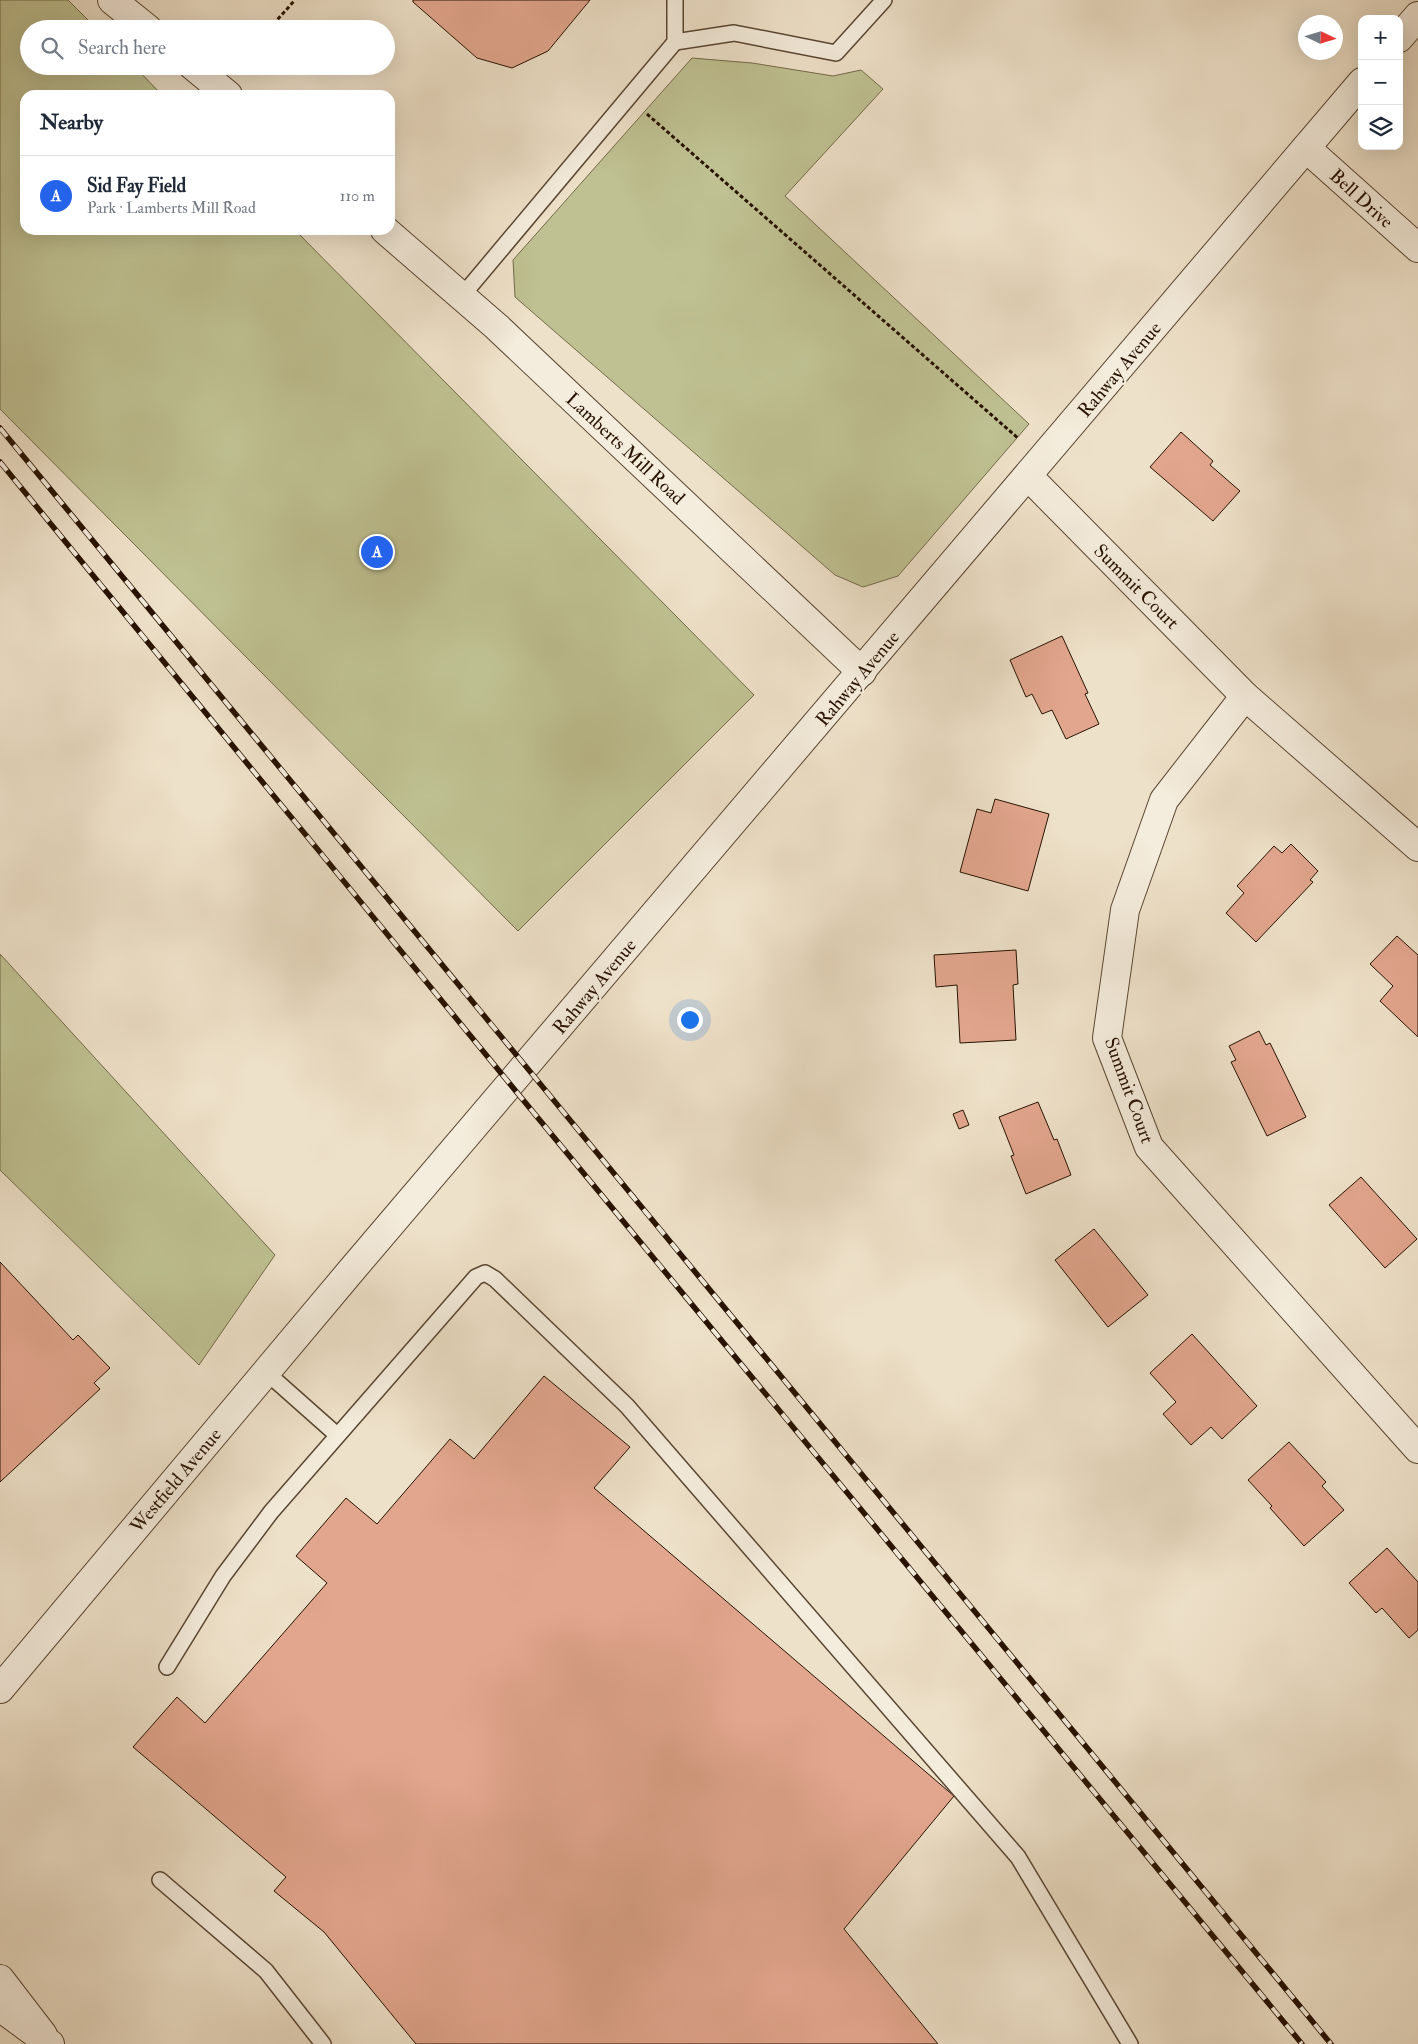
<!DOCTYPE html>
<html lang="en">
<head>
<meta charset="utf-8">
<style>
  :root { --surface:#fff; --page:#f6f6f7; --text:#1f2937; --muted:#747a83; --line:#e0e1e3; --accent:#2563eb }
  body { margin:0; font-family:"IM FELL Double Pica",serif; background:var(--page); color:var(--text) }
  .controls { position:absolute; right:15px; top:15px; display:grid; overflow:hidden; border-radius:10px; box-shadow:0 5px 20px #0002 }
  .controls button { width:45px; height:45px; display:grid; place-items:center; padding:0; border:0; border-bottom:1px solid var(--line); background:var(--surface); color:var(--text); font:25px sans-serif }
  .compass { position:absolute; left:1298px; top:15px; width:45px; height:45px; border-radius:50%; background:var(--surface); box-shadow:0 5px 20px #0002; rotate:94deg }
  .you { position:absolute; left:689px; top:1019px; width:18px; height:18px; margin:-12px; border:4px solid #fff; border-radius:50%; background:#1a73e8; box-shadow:0 0 0 8px #1a73e833 }
  .badge { display:grid; place-items:center; width:32px; height:32px; border-radius:50%; background:var(--accent); color:#fff; font-size:16px; font-weight:700 }
  .pin { position:absolute; translate:-50% -50%; border:2px solid #fff; box-shadow:0 1px 5px #0006 }
  .list { margin:0; padding:0; list-style:none }
  h2 { display:flex; justify-content:space-between; align-items:center; height:65px; margin:0; padding:0 20px; font-size:21px }
  h2 small { font-size:16px; font-weight:400; color:var(--muted) }
  .list li { display:grid; grid-template-columns:32px 1fr auto; gap:15px; align-items:center; box-sizing:border-box; height:80px; padding:0 20px; border-top:1px solid var(--line) }
  .list b { display:block; font-size:19px; white-space:nowrap }
  .list p { margin:0; font-size:16px; white-space:nowrap; color:var(--muted) }
  .list em { font-size:16px; font-style:normal; color:var(--muted) }
  .icon { flex:none; width:28px; height:28px; fill:none; stroke:currentColor; stroke-width:2; stroke-linecap:round; stroke-linejoin:round }
  .map { position:relative; flex:none; width:1418px; height:2044px; overflow:hidden }
  .search { position:absolute; background:var(--surface); box-shadow:0 5px 20px #0002; left:20px; top:20px; width:375px; height:55px; display:flex; align-items:center; gap:12px; box-sizing:border-box; padding:0 18px; border-radius:28px; color:var(--muted); font-size:19px }
  .panel { position:absolute; background:var(--surface); box-shadow:0 5px 20px #0002; left:20px; top:90px; width:375px; height:145px; border-radius:15px }
  .map>svg:first-child { display:block }
  .green { fill:#bfc192; stroke:#736a49 }
  .building { fill:#e2a68e; stroke:#271200 }
  .lines { fill:none; stroke-linecap:round; stroke-linejoin:round }
  .service-casing { stroke:#594632; stroke-width:18 }
  .minor-casing { stroke:#594632; stroke-width:30 }
  .tertiary-casing { stroke:#594632; stroke-width:30 }
  .path { stroke:#271200; stroke-width:3; stroke-dasharray:4 2.5; stroke-linecap:butt }
  .service { stroke:#f4ecdc; stroke-width:15 }
  .minor { stroke:#f4ecdc; stroke-width:28 }
  .tertiary { stroke:#f4ecdc; stroke-width:28 }
  .rail-casing { stroke:#271200; stroke-width:5.5 }
  .rail { stroke:#f4ecdc; stroke-width:4; stroke-dasharray:11; stroke-linecap:butt }
  .labels { text-anchor:middle; stroke-width:4.5; stroke-linejoin:round; paint-order:stroke }
  .street-label { font-size:19px; fill:#271200; stroke:#f4ecdc }
</style>
</head>
<body>
<div class="map">
<svg width="1418" height="2044" viewBox="0 0 1418 2044">
  <rect width="100%" height="100%" fill="#eee1c9"/>
  <filter id="stains"><feTurbulence type="fractalNoise" baseFrequency=".004" numOctaves="4"/><feColorMatrix values="0 0 0 0 .2 0 0 0 0 .09 0 0 0 0 .02 0 0 0 .5 -.17"/></filter>
  <radialGradient id="worn" r=".72"><stop offset=".6" stop-color="#630" stop-opacity="0"/><stop offset="1" stop-color="#630" stop-opacity=".3"/></radialGradient>
  <!-- green -->
  <g class="green">
    <path d="M 0,0 L 68,0 L 97,29 L 29,29 L 29,66 L 134,66 L 162,95 L 25,95 L 25,230 L 295,230 L 754,695 L 518,931 L 0,409 Z"/>
    <path d="M 692,58 L 752,63 L 833,76 L 861,70 L 883,89 L 785,196 L 1029,424 L 898,576 L 863,587 L 835,575 L 515,297 L 513,260 Z"/>
    <path d="M 0,954 L 275,1255 L 199,1365 L 0,1170 Z"/>
  </g>
  <!-- building -->
  <g class="building">
    <path d="M 413,0 L 590,0 L 548,51 L 512,68 L 477,58 L 413,2 Z"/>
    <path d="M 1181,432 L 1213,461 L 1210,465 L 1240,491 L 1213,521 L 1150,467 Z"/>
    <path d="M 1062,636 L 1088,693 L 1085,694 L 1099,724 L 1066,739 L 1052,710 L 1042,714 L 1032,694 L 1026,697 L 1010,660 Z"/>
    <path d="M 995,799 L 1049,814 L 1028,891 L 960,872 L 977,809 L 991,813 Z"/>
    <path d="M 1291,844 L 1318,871 L 1310,880 L 1313,882 L 1256,942 L 1226,913 L 1244,893 L 1237,886 L 1274,846 L 1282,853 Z"/>
    <path d="M 1397,936 L 1418,955 L 1418,1037 L 1380,1001 L 1393,986 L 1370,964 Z"/>
    <path d="M 1016,950 L 1018,984 L 1013,985 L 1016,1040 L 960,1043 L 957,985 L 936,987 L 934,955 Z"/>
    <path d="M 1259,1031 L 1266,1045 L 1270,1043 L 1306,1117 L 1267,1136 L 1231,1062 L 1236,1060 L 1229,1046 Z"/>
    <path d="M 1038,1102 L 1054,1140 L 1057,1139 L 1071,1175 L 1026,1194 L 1011,1156 L 1014,1155 L 999,1117 Z"/>
    <path d="M 963,1110 L 969,1125 L 959,1129 L 953,1114 Z"/>
    <path d="M 1361,1177 L 1417,1239 L 1385,1268 L 1329,1205 Z"/>
    <path d="M 1094,1229 L 1148,1295 L 1108,1327 L 1055,1260 Z"/>
    <path d="M 0,1262 L 73,1340 L 78,1335 L 110,1368 L 94,1383 L 100,1389 L 0,1482 Z"/>
    <path d="M 1192,1334 L 1257,1406 L 1222,1439 L 1211,1427 L 1191,1445 L 1163,1414 L 1176,1402 L 1150,1373 Z"/>
    <path d="M 544,1376 L 630,1447 L 594,1488 L 954,1796 L 844,1929 L 938,2044 L 416,2044 L 324,1932 L 274,1891 L 286,1877 L 133,1747 L 177,1697 L 205,1723 L 327,1583 L 296,1556 L 346,1498 L 377,1524 L 450,1439 L 474,1459 Z"/>
    <path d="M 1289,1442 L 1326,1482 L 1322,1486 L 1344,1510 L 1304,1546 L 1270,1508 L 1272,1506 L 1248,1480 Z"/>
    <path d="M 1387,1548 L 1418,1582 L 1418,1630 L 1409,1638 L 1382,1608 L 1376,1613 L 1349,1583 Z"/>
  </g>
  <g class="lines">
    <!-- service casing -->
    <g class="service-casing">
      <g id="service">
        <path d="M 675,42 L 734,33 L 836,53 L 884,0"/>
        <path d="M 462,296 L 675,42 L 675,0"/>
        <path d="M 266,1372 L 337,1435"/>
        <path d="M 167,1667 L 223,1576 L 271,1512 L 476,1277 L 485,1273 L 495,1279 L 627,1406 L 1018,1857 L 1130,2044"/>
        <path d="M 160,1880 L 266,1971 L 323,2044"/>
      </g>
    </g>
    <!-- minor casing -->
    <g class="minor-casing">
      <g id="minor">
        <path d="M 112,0 L 148,29"/>
        <path d="M 193,66 L 228,95"/>
        <path d="M 1306,148 L 1418,248"/>
        <path d="M 385,230 L 497,327 L 862,672"/>
        <path d="M 1028,476 L 1245,696 L 1418,847"/>
        <path d="M 1245,696 L 1164,800 L 1125,910 L 1107,1038 L 1149,1147 L 1418,1449"/>
        <path d="M 0,1979 L 43,2035"/>
      </g>
    </g>
    <!-- tertiary casing -->
    <g class="tertiary-casing">
      <g id="tertiary">
        <path d="M 1399,38 L 1418,16"/>
        <path d="M 0,1689 L 350,1272 L 1362,82"/>
        <path d="M 0,2007 L 50,2044"/>
      </g>
    </g>
    <!-- path -->
    <g class="path">
      <path d="M 269,29 L 295,0"/>
      <path d="M 647,114 L 1019,439"/>
    </g>
    <!-- service -->
    <use href="#service" class="service"/>
    <!-- minor -->
    <use href="#minor" class="minor"/>
    <!-- tertiary -->
    <use href="#tertiary" class="tertiary"/>
    <!-- rail casing -->
    <g class="rail-casing">
      <g id="rail">
        <path d="M 0,428 L 1331,2044"/>
        <path d="M 0,462 L 510,1084 L 1302,2044"/>
      </g>
    </g>
    <!-- rail -->
    <use href="#rail" class="rail"/>
  </g>
  <g class="labels">
    <!-- street labels -->
    <g class="street-label">
      <text transform="translate(1362 198) rotate(42)" y="7">Bell Drive</text>
      <text transform="translate(1119 369) rotate(-50)" y="7">Rahway Avenue</text>
      <text transform="translate(626 448) rotate(43)" y="7">Lamberts Mill Road</text>
      <text transform="translate(1137 586) rotate(45)" y="7">Summit Court</text>
      <text transform="translate(857 678) rotate(-50)" y="7">Rahway Avenue</text>
      <text transform="translate(594 986) rotate(-50)" y="7">Rahway Avenue</text>
      <text transform="translate(1130 1090) rotate(70)" y="7">Summit Court</text>
      <text transform="translate(175 1480) rotate(-50)" y="7">Westfield Avenue</text>
    </g>
  </g>
  <rect width="100%" height="100%" filter="url(#stains)"/>
  <rect width="100%" height="100%" fill="url(#worn)"/>
</svg>
<div class="controls">
<button>+</button>
<button>−</button>
<button><svg class="icon" aria-label="layers" viewBox="0 0 24 24"><path d="M12 4l9 5-9 5-9-5zM3 14l9 5 9-5"/></svg></button>
</div>
<svg class="compass" viewBox="-18 -18 36 36"><path d="M0-13l5 13h-10z" fill="#e53935"/><path d="M0 13l5-13h-10z" fill="#747a83"/></svg>
<div class="you"></div>
<div class="pin badge" style="left:377px;top:552px">A</div>
<div class="search"><svg class="icon" aria-label="search" viewBox="0 0 24 24"><circle cx="10" cy="10" r="6"/><path d="M15 15l6 6"/></svg>Search here</div>
<section class="panel">
<h2>Nearby<small></small></h2>
<ul class="list">
<li><span class="badge">A</span><div><b>Sid Fay Field</b><p>Park · Lamberts Mill Road</p></div><em>110 m</em></li>
</ul>
</section>
</div>
</body>
</html>
